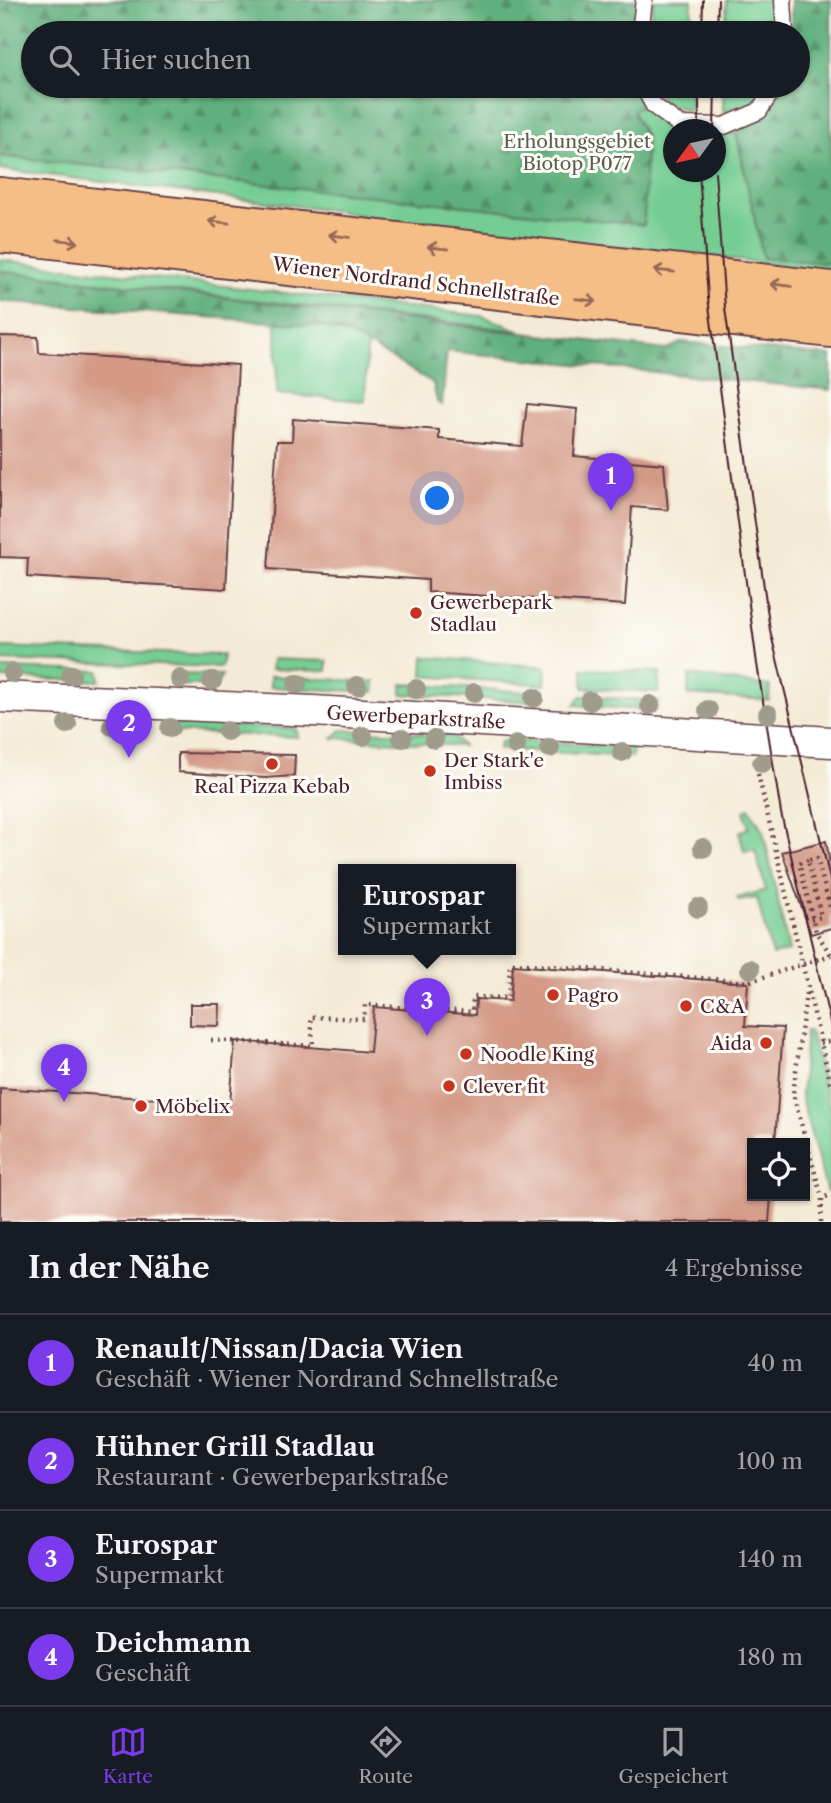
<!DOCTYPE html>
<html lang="de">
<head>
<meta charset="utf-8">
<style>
  :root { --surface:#171b24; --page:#20242c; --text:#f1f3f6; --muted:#9ea1a6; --line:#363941; --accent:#7c3aed }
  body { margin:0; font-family:"Libre Caslon Text",serif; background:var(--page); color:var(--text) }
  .controls { position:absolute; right:21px; bottom:21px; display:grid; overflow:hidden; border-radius:0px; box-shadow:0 2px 5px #0004 }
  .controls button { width:63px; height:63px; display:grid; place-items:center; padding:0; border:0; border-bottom:2px solid var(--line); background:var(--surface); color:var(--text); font:35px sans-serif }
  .compass { position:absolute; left:663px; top:119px; width:63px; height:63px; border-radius:50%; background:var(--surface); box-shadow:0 2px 5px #0004; rotate:237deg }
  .you { position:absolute; left:438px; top:499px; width:24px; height:24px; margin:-18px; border:5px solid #fff; border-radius:50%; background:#1a73e8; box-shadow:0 0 0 10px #1a73e833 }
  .badge { display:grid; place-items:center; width:46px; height:46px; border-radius:50%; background:var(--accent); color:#fff; font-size:23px; font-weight:700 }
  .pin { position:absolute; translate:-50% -58px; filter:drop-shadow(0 2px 4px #0008) }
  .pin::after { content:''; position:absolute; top:37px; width:24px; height:21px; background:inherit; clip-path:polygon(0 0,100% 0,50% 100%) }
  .popup { position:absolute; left:338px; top:864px; width:178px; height:91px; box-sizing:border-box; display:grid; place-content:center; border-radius:0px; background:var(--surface); filter:drop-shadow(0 2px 5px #0005); font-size:23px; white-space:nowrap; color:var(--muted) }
  .popup b { font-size:26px; color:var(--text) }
  .popup::after { content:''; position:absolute; left:50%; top:100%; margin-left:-14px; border:14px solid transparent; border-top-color:var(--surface) }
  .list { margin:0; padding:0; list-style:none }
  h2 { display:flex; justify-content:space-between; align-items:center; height:91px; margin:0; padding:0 28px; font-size:30px }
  h2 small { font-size:23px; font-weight:400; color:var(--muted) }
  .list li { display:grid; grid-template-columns:46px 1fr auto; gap:21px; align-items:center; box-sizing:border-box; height:98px; padding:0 28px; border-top:2px solid var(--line) }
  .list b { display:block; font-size:26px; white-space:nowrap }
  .list p { margin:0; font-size:23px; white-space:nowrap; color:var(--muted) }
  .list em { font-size:23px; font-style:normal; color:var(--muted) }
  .icon { flex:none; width:38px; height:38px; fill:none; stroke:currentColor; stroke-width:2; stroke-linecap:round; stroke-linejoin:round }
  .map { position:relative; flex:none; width:831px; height:1222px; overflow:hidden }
  .search { position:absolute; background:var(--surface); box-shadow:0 2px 5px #0004; left:21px; right:21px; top:21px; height:77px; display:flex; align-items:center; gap:18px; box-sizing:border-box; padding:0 24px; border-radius:38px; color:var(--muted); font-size:26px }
  .sheet { height:483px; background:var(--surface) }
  nav { display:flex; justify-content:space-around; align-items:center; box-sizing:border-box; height:98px; border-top:2px solid var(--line); background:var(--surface); font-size:19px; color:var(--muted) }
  nav a { display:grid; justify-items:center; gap:4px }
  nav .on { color:var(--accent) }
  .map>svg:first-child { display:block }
  .grass { fill:#75cd93; stroke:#60765f; stroke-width:2 }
  .forest { fill:url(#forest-firs); stroke:#556854; stroke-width:2 }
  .building { fill:#d49a86 }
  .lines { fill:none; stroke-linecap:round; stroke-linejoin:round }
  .service-casing { stroke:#643e45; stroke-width:19 }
  .minor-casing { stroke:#643e45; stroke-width:33 }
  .motorway-casing { stroke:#643e45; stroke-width:42 }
  .path { stroke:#643e45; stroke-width:4.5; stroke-dasharray:2 5; stroke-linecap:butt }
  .service { stroke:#fff; stroke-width:16 }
  .minor { stroke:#fff; stroke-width:30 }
  .motorway { stroke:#f6be87; stroke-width:38 }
  .tram { stroke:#4a1f2b; stroke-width:2 }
  .tree { fill:#9f9c8c }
  .oneway { stroke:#976754 }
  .poi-dot { fill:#c8321e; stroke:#fdfcf7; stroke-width:2.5 }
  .labels { text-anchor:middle; stroke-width:6; stroke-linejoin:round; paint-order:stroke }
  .park-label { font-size:19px; fill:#595c4f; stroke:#fdfcf7 }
  .street-label { font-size:19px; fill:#4a1f2b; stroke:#fdfcf7 }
  .poi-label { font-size:19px; fill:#4a1f2b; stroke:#fdfcf7; text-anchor:start }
</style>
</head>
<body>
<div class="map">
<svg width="831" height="1222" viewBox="0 0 831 1222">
  <defs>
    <pattern id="forest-firs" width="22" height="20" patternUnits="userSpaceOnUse" patternTransform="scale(1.75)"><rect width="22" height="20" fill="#60b07d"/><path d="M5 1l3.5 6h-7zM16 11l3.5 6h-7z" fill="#518f67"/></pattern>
  </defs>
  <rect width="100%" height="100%" fill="#fdfcf7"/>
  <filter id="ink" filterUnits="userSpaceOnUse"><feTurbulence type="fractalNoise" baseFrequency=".0143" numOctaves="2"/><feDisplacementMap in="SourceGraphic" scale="14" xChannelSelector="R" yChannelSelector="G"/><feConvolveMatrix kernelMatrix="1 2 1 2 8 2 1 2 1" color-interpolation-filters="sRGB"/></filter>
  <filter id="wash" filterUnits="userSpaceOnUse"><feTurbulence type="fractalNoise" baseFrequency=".00686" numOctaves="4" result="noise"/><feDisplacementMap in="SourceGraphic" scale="28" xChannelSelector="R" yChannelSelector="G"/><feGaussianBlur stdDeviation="1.57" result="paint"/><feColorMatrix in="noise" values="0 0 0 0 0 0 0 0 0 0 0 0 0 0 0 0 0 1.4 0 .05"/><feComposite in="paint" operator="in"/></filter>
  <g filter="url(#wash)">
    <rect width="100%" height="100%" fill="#f4ebd6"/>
    <!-- grass -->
    <g class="grass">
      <path d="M 653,0 L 692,0 L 691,33 L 649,33 Z"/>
      <path d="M 727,0 L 776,0 L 776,33 L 725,33 Z"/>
      <path d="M 650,86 L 690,86 L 690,111 L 665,103 Z"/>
      <path d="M 723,86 L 766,86 L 750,106 L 723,112 Z"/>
      <path d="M 641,105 L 674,130 L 674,172 L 716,172 L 716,132 L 736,132 L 763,258 L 831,263 L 831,271 L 384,220 L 338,211 L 0,169 L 0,156 L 644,225 L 646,138 L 632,112 Z"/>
      <path d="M 0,260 L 482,316 L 521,331 L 0,271 Z"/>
      <path d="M 276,322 C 310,325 338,326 367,345 L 365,401 L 277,394 Z"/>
      <path d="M 0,647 L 219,655 L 223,655 L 221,667 L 0,660 Z"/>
      <path d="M 424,657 L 546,667 L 545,685 L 423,676 Z"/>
      <path d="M 272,659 L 327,661 L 327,671 L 271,669 Z"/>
      <path d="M 0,668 L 99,671 L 100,681 L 0,678 Z"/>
      <path d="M 583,669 L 660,672 L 658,692 L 583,688 Z"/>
      <path d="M 172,674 L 222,675 L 217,685 L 173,685 Z"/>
      <path d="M 689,675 L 770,686 L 769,700 L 688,695 Z"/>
      <path d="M 270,676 L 375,682 L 374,692 L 270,687 Z"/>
      <path d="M 402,684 L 544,693 L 542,700 L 537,702 L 402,694 Z"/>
      <path d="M 581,696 L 658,701 L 656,711 L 575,705 Z"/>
      <path d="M 165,723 L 291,728 L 297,730 L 298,737 L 171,732 L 164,728 Z"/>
      <path d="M 341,730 L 452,735 L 463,746 L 333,738 Z"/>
      <path d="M 507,739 L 633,748 L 632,757 L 499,749 L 500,743 Z"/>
      <path d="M 749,808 L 763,831 L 789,951 L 772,955 L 757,898 L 739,901 L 737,898 L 766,890 L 755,850 L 744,851 L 739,832 L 749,828 L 744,811 Z"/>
      <path d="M 806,1031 L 810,1031 L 831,1113 L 831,1191 L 827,1192 L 801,1097 Z"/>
    </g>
    <!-- forest -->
    <g class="forest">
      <path d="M 0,0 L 640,0 L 636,33 L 33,33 L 33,86 L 637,86 L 641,105 L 633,112 L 646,138 L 644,225 L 0,156 Z"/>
      <path d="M 791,0 L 831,0 L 831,263 L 763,258 L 736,132 L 764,115 L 782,86 L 798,86 L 798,33 L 791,33 Z"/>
      <path d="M 0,271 L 666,350 L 682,342 L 831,356 L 831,390 L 447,351 L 442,405 L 437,402 L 433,383 L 348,333 L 324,326 L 0,301 Z"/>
    </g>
    <g id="blocks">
      <!-- building -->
      <g class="building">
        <path d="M 0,336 L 38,337 L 39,353 L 238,365 L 226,589 L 27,577 L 28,558 L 0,557 Z"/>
        <path d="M 527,404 L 577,409 L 574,456 L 664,464 L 668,510 L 632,507 L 625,605 L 428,592 L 428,580 L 268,569 L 277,441 L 292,441 L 293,419 L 439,430 L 439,439 L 522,446 Z"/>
        <path d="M 178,753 L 295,755 L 294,776 L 265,778 L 178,772 Z"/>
        <path d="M 826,841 L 831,870 L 831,928 L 811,934 L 782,852 Z"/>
        <path d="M 513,965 L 748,983 L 745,1026 L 783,1028 L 775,1143 L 752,1143 L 752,1196 L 771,1196 L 769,1222 L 0,1222 L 0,1088 L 230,1104 L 235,1041 L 370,1052 L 374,1007 L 475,1015 L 476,999 L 510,1001 Z"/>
        <path d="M 190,1004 L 220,1004 L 219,1026 L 190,1025 Z"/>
      </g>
    </g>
  </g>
  <g filter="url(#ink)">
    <use href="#blocks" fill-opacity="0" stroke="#643e45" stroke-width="2"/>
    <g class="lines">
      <!-- service casing -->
      <g class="service-casing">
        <g id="service">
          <path d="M 783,0 L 785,33"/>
          <path d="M 640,33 L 644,0"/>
          <path d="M 643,86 L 654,106 L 680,125 L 724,126 L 759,111 L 775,86"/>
        </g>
      </g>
      <!-- minor casing -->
      <g class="minor-casing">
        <path id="minor" d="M 0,697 L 313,711 L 831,742"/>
      </g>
      <!-- motorway casing -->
      <g class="motorway-casing">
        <g id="motorway">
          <path d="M 0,197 L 831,291"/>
          <path d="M 0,233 L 831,328"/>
        </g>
      </g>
      <!-- path -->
      <g class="path">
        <path d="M 758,774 L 831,1086"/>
        <path d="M 808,860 L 799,863 L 816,932 L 831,955"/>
        <path d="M 811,919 L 821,917 L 808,860 L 817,858 L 831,911"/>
        <path d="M 806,993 L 793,1094 L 822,1198"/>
        <path d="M 211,1040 L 313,1046 L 311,1017 L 364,1019 L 365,1005 L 472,1012 L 473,997 L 508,998 L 510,965 L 514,963 L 748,982 L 831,955"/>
        <path d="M 820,1044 L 831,1041"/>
        <path d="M 821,1222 L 822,1198 L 831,1195"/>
      </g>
      <!-- service -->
      <use href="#service" class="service"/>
      <!-- minor -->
      <use href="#minor" class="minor"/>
      <!-- motorway -->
      <use href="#motorway" class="motorway"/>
      <!-- tram -->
      <g class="tram">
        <path d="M 702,33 L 703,0"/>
        <path d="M 717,33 L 718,0"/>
        <path d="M 699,130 L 699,86"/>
        <path d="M 714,130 L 715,86"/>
        <path d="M 699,172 L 708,298 L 757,664 L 781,813 L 831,1026"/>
        <path d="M 715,172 L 725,308 L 770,630 L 831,883"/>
      </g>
    </g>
    <!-- trees -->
    <g class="tree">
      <circle cx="12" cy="673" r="10"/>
      <circle cx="71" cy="675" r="10"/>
      <circle cx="180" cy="679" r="10"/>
      <circle cx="212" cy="681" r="10"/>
      <circle cx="297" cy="684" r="10"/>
      <circle cx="357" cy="686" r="10"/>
      <circle cx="416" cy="689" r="10"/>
      <circle cx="474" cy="693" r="10"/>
      <circle cx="534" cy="698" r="10"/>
      <circle cx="590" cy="701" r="10"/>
      <circle cx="650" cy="705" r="10"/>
      <circle cx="708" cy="710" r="10"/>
      <circle cx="768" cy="714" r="10"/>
      <circle cx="67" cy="724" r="10"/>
      <circle cx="112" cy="726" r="10"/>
      <circle cx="170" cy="728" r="10"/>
      <circle cx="227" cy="731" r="10"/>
      <circle cx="363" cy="736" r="10"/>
      <circle cx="402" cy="738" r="10"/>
      <circle cx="434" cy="739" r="10"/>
      <circle cx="516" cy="745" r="10"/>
      <circle cx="550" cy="748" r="10"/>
      <circle cx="622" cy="752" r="10"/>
      <circle cx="762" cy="763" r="10"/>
      <circle cx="703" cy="848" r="10"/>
      <circle cx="698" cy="908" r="10"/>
      <circle cx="750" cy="969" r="10"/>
    </g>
    <!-- one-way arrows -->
    <defs><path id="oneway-shaft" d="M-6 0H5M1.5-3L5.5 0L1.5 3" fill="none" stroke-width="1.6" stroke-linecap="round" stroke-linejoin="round" transform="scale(1.75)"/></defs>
    <g class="oneway">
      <use href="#oneway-shaft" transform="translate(219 222) rotate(-174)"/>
      <use href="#oneway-shaft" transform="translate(339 236) rotate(-173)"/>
      <use href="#oneway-shaft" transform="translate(68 241) rotate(7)"/>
      <use href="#oneway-shaft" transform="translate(438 248) rotate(-174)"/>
      <use href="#oneway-shaft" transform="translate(664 271) rotate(-174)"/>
      <use href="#oneway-shaft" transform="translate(781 285) rotate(-173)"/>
      <use href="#oneway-shaft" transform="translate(586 300) rotate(7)"/>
    </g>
  </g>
  <!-- markers -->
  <g class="poi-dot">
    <circle cx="416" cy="613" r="7"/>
    <circle cx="272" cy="764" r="7"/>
    <circle cx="430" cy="771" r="7"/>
    <circle cx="553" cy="995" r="7"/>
    <circle cx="686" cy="1006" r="7"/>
    <circle cx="766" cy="1043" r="7"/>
    <circle cx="466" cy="1054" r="7"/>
    <circle cx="449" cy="1086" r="7"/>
    <circle cx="141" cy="1106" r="7"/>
  </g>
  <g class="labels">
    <!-- park labels -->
    <g class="park-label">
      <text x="577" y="148">Erholungsgebiet<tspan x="577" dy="22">Biotop P077</tspan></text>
    </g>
    <!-- street labels -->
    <g class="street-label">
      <text transform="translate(416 281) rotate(7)" y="7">Wiener Nordrand Schnellstraße</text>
      <text transform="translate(416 717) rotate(3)" y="7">Gewerbeparkstraße</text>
    </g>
    <!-- poi labels -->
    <g class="poi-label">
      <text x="430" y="609">Gewerbepark<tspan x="430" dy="22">Stadlau</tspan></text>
      <text x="444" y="767">Der Stark'e<tspan x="444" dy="22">Imbiss</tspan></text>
      <text x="272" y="793" text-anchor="middle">Real Pizza Kebab</text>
      <text x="567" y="1002">Pagro</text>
      <text x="700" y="1013">C&amp;A</text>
      <text x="752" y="1050" text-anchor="end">Aida</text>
      <text x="480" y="1061">Noodle King</text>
      <text x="463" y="1093">Clever fit</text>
      <text x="155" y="1113">Möbelix</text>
    </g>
  </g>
</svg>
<div class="controls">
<button><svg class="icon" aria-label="locate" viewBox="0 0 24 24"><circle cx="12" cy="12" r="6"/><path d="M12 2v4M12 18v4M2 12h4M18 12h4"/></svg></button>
</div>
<svg class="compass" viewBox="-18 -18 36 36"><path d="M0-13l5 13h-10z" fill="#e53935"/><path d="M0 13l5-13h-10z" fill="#9ea1a6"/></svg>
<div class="you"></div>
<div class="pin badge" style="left:611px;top:511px">1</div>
<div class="pin badge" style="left:129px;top:758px">2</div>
<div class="pin badge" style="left:427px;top:1036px">3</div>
<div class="popup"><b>Eurospar</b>Supermarkt</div>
<div class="pin badge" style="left:64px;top:1102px">4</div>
<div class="search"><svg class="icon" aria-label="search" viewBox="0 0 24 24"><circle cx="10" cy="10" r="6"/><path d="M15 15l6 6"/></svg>Hier suchen</div>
</div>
<section class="sheet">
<h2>In der Nähe<small>4 Ergebnisse</small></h2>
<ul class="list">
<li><span class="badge">1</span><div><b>Renault/Nissan/Dacia Wien</b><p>Geschäft · Wiener Nordrand Schnellstraße</p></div><em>40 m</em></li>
<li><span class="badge">2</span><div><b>Hühner Grill Stadlau</b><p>Restaurant · Gewerbeparkstraße</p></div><em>100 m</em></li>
<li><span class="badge">3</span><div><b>Eurospar</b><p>Supermarkt</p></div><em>140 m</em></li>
<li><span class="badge">4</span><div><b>Deichmann</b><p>Geschäft</p></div><em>180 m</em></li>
</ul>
</section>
<nav>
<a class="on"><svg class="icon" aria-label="map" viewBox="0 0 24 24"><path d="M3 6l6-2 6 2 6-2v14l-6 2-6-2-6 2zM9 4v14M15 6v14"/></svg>Karte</a>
<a><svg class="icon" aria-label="directions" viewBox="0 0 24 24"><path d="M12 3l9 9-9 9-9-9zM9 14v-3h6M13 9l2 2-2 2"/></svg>Route</a>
<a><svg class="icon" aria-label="saved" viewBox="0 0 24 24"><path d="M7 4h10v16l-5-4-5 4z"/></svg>Gespeichert</a>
</nav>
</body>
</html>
